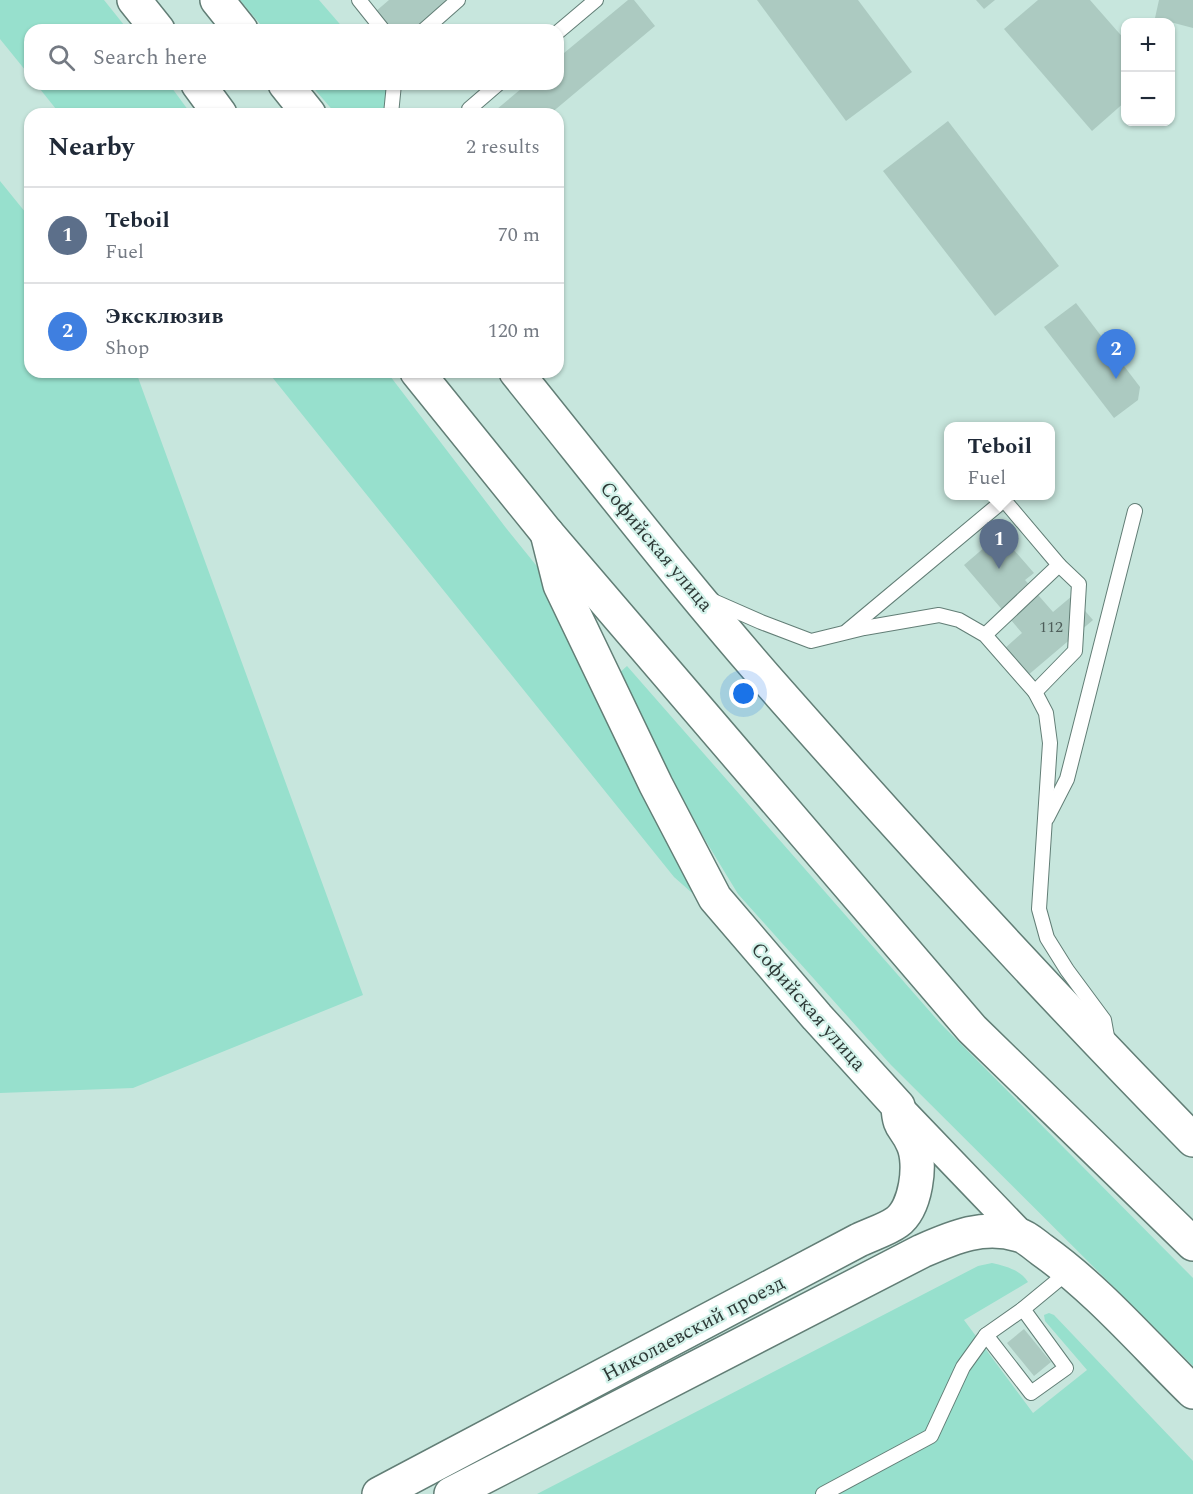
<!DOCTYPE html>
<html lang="en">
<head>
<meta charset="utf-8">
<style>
  :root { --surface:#fff; --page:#f2f2f3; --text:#1f2937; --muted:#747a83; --line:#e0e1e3; --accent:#d93025 }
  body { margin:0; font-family:Spectral,serif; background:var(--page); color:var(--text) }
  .controls { position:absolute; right:18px; top:18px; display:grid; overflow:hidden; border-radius:12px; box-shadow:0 2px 4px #0004 }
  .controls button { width:54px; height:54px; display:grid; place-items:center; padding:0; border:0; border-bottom:2px solid var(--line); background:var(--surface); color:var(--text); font:30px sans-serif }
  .you { position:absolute; left:744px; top:694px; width:21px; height:21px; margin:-15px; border:4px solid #fff; border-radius:50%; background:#1a73e8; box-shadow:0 0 0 9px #1a73e833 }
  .badge { display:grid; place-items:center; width:39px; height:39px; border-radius:50%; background:var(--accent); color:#fff; font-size:20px; font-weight:700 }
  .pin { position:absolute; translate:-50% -50px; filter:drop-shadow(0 2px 3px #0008) }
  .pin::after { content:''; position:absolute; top:32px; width:21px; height:18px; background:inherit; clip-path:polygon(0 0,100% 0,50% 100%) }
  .popup { position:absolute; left:944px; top:422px; width:111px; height:78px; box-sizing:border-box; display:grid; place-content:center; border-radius:12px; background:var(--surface); filter:drop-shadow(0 2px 4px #0005); font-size:20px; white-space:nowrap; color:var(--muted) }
  .popup b { font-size:22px; color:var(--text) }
  .popup::after { content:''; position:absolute; left:50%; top:100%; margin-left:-12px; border:12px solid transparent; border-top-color:var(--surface) }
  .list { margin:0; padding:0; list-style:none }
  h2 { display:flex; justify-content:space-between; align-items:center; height:78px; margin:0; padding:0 24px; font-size:26px }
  h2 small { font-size:20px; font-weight:400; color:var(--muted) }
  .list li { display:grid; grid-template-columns:39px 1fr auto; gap:18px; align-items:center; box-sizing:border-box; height:96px; padding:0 24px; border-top:2px solid var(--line) }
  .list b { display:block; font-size:22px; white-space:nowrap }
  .list p { margin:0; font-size:20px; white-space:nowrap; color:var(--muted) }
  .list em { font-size:20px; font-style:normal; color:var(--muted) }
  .icon { flex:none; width:33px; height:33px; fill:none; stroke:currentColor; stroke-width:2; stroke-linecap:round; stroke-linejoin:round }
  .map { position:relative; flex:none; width:1193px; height:1494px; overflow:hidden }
  .search { position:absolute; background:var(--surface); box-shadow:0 2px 4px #0004; left:24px; top:24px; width:540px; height:66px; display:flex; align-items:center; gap:15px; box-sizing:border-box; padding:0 21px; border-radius:18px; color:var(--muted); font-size:22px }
  .panel { position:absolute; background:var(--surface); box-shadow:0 2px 4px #0004; left:24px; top:108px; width:540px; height:270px; border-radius:18px }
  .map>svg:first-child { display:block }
  .green { fill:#97e0cd }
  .building { fill:#accac1 }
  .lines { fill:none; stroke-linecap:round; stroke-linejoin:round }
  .lane-casing { stroke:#627e76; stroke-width:16 }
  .street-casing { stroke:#627e76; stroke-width:30 }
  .secondary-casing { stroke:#627e76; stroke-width:36 }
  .primary-casing { stroke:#627e76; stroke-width:36 }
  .lane { stroke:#fff; stroke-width:14 }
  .street { stroke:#fff; stroke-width:27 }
  .secondary { stroke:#fff; stroke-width:33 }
  .primary { stroke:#fff; stroke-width:33 }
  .labels { text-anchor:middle; stroke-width:4.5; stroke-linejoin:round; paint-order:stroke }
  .number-label { font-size:16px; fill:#4d5d59 }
  .street-label { font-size:20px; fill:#2d3936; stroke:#d4f3eb }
</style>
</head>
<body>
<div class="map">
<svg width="1193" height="1494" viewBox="0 0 1193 1494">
  <rect width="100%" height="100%" fill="#c7e6dd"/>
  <!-- green -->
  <g class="green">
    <path d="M 0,0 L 104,0 L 128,30 L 30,30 L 30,76 L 0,39 Z"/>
    <path d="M 240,0 L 319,0 L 345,30 L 265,30 Z"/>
    <path d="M 36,84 L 169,84 L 191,114 L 60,114 Z"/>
    <path d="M 310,84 L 386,84 L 386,114 L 336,114 Z"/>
    <path d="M 0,181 L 30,218 L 30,372 L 136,372 L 363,995 L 133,1088 L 0,1093 Z"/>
    <path d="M 268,372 L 387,372 L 506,528 L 544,575 L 708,907 L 674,877 Z"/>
    <path d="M 627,666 L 940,1023 L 1193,1278 L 1193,1366 L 891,1065 L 738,894 L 704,838 L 617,675 Z"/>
    <path d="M 992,1263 C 1005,1266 1021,1270 1028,1282 L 964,1320 L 1033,1413 L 1087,1370 L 1045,1321 L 1044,1315 L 1049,1313 L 1054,1315 L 1193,1461 L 1193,1494 L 537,1494 L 978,1266 Z"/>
  </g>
  <!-- building -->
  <g class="building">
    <path d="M 389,0 L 450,0 L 415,30 L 391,30 L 375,12 Z"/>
    <path d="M 628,0 L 634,0 L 655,26 L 550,114 L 491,114 L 527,84 L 558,84 L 558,58 Z"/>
    <path d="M 757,0 L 858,0 L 912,72 L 846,121 Z"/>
    <path d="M 976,0 L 995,0 L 984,9 Z"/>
    <path d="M 1038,0 L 1090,0 L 1126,41 L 1126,101 L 1092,131 L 1004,29 Z"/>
    <path d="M 1159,0 L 1193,0 L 1193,28 L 1155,18 Z"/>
    <path d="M 948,121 L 1059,266 L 995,316 L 883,171 Z"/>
    <path d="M 1076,303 L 1140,387 L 1138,400 L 1114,418 L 1044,327 Z"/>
    <path d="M 1000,534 L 1034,573 L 1025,580 L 1053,612 L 1072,596 L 1093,620 L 1027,676 L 1004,649 L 1022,633 L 964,565 Z"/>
    <path d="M 1024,1329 L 1051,1362 L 1034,1376 L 1007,1343 Z"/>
  </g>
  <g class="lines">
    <!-- lane casing -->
    <g class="lane-casing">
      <g id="lane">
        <path d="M 359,0 L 383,30"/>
        <path d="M 424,30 L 458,0"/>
        <path d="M 558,32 L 596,0"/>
        <path d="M 391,114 L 394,84"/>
        <path d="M 469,114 L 469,109 L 498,84"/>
        <path d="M 711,600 L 761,622 L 811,641 L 864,628 L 939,615 L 959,620 L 985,635 L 1035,692 L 1075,651 L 1079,584 L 1059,565 L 985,635"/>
        <path d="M 847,631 L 1004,500 L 1059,565"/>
        <path d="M 1035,692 L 1046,713 L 1050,743 L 1039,909 L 1047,938 L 1067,970 L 1104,1020 L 1108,1042"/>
        <path d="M 1047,818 L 1067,779 L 1135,511"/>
        <path d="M 986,1335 L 1031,1393 L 1066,1368 L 1023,1309"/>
        <path d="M 823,1494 L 931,1436 L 963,1367 L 986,1335 L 1023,1309 L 1069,1271"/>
      </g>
    </g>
    <!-- street casing -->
    <g class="street-casing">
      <path id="street" d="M 903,1111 L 1022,1235"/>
    </g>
    <!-- secondary casing -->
    <g class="secondary-casing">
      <g id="secondary">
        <path d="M 379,1494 L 859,1240 C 871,1234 886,1230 897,1222 C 916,1208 922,1164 913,1144 C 905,1125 899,1130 898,1106 L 817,1017 L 715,898 L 656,785 L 560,585 L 547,533"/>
        <path d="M 451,1494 L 922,1251 C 954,1237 984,1224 1019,1235 C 1027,1237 1035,1245 1042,1250 C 1098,1290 1144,1344 1193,1392"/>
      </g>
    </g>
    <!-- primary casing -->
    <g class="primary-casing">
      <g id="primary">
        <path d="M 134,0 L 158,30"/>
        <path d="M 217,0 L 241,30"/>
        <path d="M 198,84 L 220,114"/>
        <path d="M 285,84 L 309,114"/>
        <path d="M 417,372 L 547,533 L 972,1029 L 1193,1244"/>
        <path d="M 516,372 C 603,480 688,590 780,694 C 914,846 1051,995 1193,1140"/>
      </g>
    </g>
    <!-- lane -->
    <use href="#lane" class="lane"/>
    <!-- street -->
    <use href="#street" class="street"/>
    <!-- secondary -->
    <use href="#secondary" class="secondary"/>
    <!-- primary -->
    <use href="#primary" class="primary"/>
  </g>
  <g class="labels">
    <!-- number labels -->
    <g class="number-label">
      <text x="1051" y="632">112</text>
    </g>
    <!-- street labels -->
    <g class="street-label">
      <text transform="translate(657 546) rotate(50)" y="7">Софийская улица</text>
      <text transform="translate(809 1006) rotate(49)" y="7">Софийская улица</text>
      <text transform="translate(693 1328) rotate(-28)" y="7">Николаевский проезд</text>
    </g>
  </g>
</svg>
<div class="controls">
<button>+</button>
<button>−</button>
</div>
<div class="you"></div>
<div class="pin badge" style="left:999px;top:569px;background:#5c6f8a">1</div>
<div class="popup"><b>Teboil</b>Fuel</div>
<div class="pin badge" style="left:1116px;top:379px;background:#3f7fe0">2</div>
<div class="search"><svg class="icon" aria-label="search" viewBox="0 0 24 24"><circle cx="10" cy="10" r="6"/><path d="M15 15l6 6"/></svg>Search here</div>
<section class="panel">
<h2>Nearby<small>2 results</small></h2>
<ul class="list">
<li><span class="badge" style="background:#5c6f8a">1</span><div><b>Teboil</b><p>Fuel</p></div><em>70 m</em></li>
<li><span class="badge" style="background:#3f7fe0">2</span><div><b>Эксклюзив</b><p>Shop</p></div><em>120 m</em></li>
</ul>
</section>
</div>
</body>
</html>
